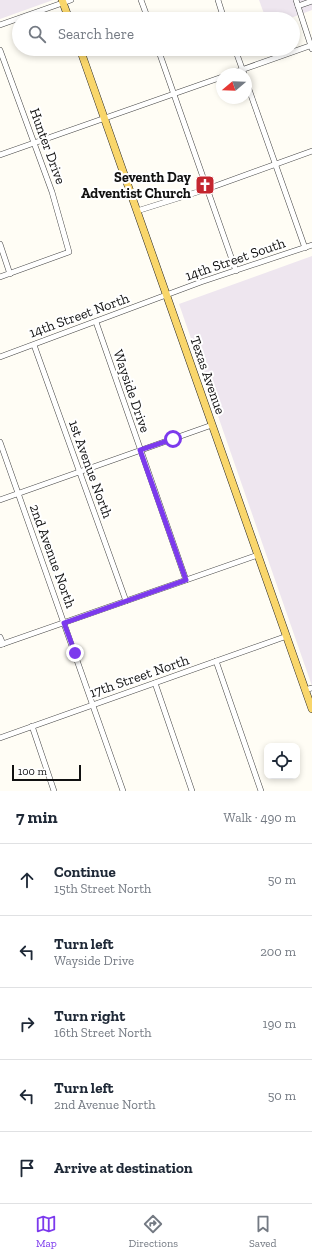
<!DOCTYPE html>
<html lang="en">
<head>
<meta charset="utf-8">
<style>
  :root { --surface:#fff; --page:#f6f6f7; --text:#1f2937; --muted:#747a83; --line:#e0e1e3; --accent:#7c3aed }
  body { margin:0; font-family:"Zilla Slab",serif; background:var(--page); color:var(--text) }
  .controls { position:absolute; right:12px; bottom:12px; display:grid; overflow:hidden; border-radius:8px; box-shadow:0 2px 6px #0003 }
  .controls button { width:36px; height:36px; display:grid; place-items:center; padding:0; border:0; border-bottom:1px solid var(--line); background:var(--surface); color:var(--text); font:20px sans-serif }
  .compass { position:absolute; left:216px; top:68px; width:36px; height:36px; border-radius:50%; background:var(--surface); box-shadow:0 2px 6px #0003; rotate:251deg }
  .scale { position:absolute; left:12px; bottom:10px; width:69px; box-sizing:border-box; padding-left:4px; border:2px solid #111; border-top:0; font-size:11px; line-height:14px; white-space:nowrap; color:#111; -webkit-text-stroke:3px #fff; paint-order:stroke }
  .stop { position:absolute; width:12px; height:12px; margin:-9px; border:3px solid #7c3aed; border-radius:50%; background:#fff }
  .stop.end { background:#7c3aed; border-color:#fff; box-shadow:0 1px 4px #0008 }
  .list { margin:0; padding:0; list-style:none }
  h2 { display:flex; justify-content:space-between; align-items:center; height:52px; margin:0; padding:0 16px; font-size:17px }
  h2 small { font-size:13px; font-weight:400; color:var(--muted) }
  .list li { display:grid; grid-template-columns:26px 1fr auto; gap:12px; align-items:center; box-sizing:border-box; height:72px; padding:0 16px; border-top:1px solid var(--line) }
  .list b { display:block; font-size:15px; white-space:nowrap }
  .list p { margin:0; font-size:13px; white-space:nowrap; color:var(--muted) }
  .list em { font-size:13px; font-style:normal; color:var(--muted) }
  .icon { flex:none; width:22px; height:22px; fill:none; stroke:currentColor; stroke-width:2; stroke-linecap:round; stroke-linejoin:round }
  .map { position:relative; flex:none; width:312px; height:791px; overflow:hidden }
  .search { position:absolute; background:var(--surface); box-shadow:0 2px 6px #0003; left:12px; right:12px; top:12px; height:44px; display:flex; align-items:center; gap:10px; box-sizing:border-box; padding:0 14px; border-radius:22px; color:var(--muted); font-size:15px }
  .sheet { height:412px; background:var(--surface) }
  nav { display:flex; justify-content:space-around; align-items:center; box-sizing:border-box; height:56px; border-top:1px solid var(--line); background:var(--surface); font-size:11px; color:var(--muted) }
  nav a { display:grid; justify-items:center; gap:2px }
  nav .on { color:var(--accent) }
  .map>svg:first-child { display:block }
  .industrial { fill:#eee6ef }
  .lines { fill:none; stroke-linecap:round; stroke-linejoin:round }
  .minor-casing { stroke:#444; stroke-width:6 }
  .major-casing { stroke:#222; stroke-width:8 }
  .minor { stroke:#fff; stroke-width:5 }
  .major { stroke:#f9d66b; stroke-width:7 }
  .route { stroke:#7c3aed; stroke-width:5 }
  .labels { text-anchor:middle; stroke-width:4; stroke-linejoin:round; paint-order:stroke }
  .street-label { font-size:14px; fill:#111; stroke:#fff }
  .poi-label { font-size:14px; font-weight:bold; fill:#111; stroke:#fff; text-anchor:end }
</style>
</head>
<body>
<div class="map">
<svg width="312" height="791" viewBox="0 0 312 791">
  <rect width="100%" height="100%" fill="#fffdf5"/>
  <!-- industrial -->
  <g class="industrial">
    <path d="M 0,0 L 53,0 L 0,19 Z"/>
    <path d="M 259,0 L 312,0 L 312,10 L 288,19 L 266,19 Z"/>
    <path d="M 312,256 L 312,686 L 179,304 Z"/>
  </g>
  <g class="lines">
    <!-- minor casing -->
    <g class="minor-casing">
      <g id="minor">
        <path d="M 141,0 L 148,19"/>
        <path d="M 218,0 L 224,19"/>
        <path d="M 296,0 L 312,49"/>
        <path d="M 298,6 L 312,1"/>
        <path d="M 0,25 L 71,0"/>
        <path d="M 158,49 L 236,271"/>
        <path d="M 235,49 L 244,74"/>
        <path d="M 0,50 L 52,192 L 69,252 L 0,277"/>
        <path d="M 230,74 L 312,45"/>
        <path d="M 246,81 L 305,248"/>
        <path d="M 0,155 L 222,77"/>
        <path d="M 137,211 L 207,189 L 312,151"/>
        <path d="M 0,244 L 10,274"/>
        <path d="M 96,322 L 186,580"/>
        <path d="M 34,345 L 126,601"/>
        <path d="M 0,357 L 201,282 L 312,245"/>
        <path d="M 0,442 L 123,791"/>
        <path d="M 0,500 L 212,425"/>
        <path d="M 0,637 L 3,644"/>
        <path d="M 0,645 L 258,555"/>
        <path d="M 216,661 L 261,791"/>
        <path d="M 155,683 L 192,791"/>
        <path d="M 305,690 L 312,688"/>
        <path d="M 32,726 L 54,791"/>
        <path d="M 0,738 L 287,636"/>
      </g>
    </g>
    <!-- major casing -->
    <g class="major-casing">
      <g id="major">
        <path d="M 62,0 L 69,19"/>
        <path d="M 80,49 L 312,709"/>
      </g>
    </g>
    <!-- minor -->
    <use href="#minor" class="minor"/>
    <!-- major -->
    <use href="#major" class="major"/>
  </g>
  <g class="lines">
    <!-- route -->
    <path class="route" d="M 75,653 L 64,623 L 186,580 L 140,450 L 173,439"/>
  </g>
  <!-- icons -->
  <defs>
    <g id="church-square" transform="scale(1)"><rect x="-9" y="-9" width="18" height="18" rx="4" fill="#c4262e" stroke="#fff"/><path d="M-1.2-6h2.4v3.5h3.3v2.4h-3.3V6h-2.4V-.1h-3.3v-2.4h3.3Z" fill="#fff"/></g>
  </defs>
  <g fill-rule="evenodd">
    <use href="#church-square" x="205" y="185"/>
  </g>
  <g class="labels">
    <!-- street labels -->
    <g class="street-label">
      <text transform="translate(48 146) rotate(70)" y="5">Hunter Drive</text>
      <text transform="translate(235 259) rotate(-19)" y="5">14th Street South</text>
      <text transform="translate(79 315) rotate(-20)" y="5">14th Street North</text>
      <text transform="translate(208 375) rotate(71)" y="5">Texas Avenue</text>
      <text transform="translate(132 391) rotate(71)" y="5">Wayside Drive</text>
      <text transform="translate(91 469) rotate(70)" y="5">1st Avenue North</text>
      <text transform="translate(53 556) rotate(70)" y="5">2nd Avenue North</text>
      <text transform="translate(139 676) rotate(-19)" y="5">17th Street North</text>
    </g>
    <!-- poi labels -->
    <g class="poi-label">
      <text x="191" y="182">Seventh Day<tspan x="191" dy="16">Adventist Church</tspan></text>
    </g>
  </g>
</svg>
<div class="controls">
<button><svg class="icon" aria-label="locate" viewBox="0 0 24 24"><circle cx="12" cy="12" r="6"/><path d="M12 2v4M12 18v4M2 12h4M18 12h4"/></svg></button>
</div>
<svg class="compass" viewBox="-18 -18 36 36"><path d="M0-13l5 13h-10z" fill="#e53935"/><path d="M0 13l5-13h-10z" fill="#747a83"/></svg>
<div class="scale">100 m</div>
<div class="stop" style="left:173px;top:439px"></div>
<div class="stop end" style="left:75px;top:653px"></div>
<div class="search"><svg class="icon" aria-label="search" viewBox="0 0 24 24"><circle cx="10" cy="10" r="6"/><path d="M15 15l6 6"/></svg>Search here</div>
</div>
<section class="sheet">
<h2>7 min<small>Walk · 490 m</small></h2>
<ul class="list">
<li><svg class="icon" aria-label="ahead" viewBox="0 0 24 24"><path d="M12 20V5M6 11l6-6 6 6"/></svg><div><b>Continue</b><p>15th Street North</p></div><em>50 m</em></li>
<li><svg class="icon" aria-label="left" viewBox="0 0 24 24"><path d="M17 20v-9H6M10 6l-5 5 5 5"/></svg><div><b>Turn left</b><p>Wayside Drive</p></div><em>200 m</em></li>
<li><svg class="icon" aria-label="right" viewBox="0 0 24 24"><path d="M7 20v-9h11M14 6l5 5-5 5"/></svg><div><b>Turn right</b><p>16th Street North</p></div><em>190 m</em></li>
<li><svg class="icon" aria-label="left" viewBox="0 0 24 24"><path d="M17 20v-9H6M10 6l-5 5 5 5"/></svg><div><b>Turn left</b><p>2nd Avenue North</p></div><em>50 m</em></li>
<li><svg class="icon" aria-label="arrive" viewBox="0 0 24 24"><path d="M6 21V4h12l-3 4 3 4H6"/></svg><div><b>Arrive at destination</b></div></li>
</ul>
</section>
<nav>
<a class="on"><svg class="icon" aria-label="map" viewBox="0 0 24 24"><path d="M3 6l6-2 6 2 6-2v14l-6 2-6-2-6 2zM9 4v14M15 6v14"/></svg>Map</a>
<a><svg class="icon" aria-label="directions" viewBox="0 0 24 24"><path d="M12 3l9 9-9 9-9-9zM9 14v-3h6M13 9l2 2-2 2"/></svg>Directions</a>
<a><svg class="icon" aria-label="saved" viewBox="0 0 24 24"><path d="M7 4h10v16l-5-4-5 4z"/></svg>Saved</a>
</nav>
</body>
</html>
